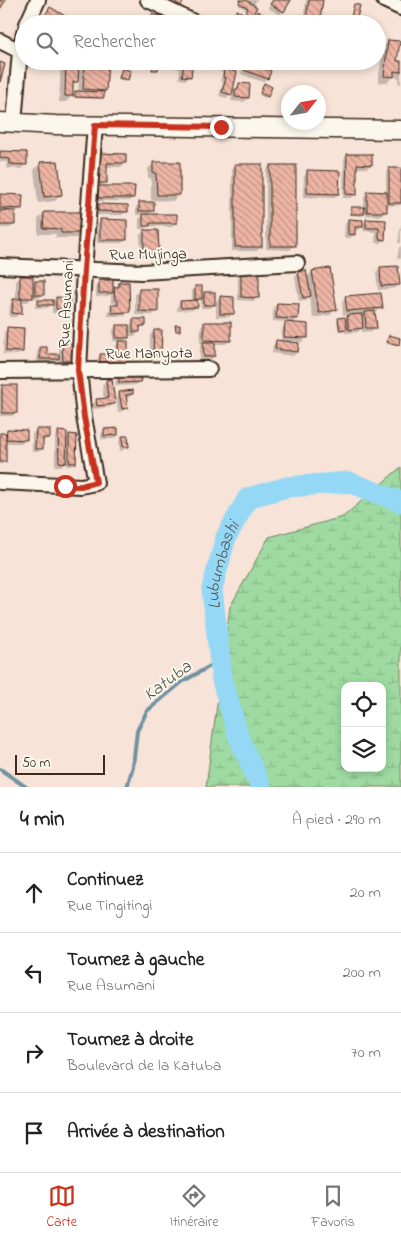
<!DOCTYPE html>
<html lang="fr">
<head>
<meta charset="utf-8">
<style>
  :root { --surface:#fff; --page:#f2f2f2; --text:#222; --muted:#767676; --line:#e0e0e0; --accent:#c8321e }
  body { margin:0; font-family:"Indie Flower",sans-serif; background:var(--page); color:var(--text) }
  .controls { position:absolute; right:15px; bottom:15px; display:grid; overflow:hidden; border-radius:10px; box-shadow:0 2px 8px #0003 }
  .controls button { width:45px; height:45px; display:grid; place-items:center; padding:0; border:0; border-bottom:1px solid var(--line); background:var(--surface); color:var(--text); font:25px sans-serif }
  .compass { position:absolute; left:281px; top:85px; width:45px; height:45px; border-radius:50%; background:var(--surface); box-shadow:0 2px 8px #0003; rotate:59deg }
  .scale { position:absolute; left:15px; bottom:12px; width:90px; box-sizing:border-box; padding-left:5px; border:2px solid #3b2a1e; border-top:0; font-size:14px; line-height:18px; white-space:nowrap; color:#3b2a1e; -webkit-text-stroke:4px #fbf7ec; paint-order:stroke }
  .stop { position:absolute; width:15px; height:15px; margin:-11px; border:4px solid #c8321e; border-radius:50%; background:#fff }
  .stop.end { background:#c8321e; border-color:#fff; box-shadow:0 1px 5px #0008 }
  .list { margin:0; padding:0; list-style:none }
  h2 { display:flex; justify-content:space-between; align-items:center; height:65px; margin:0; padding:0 20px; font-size:21px }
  h2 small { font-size:16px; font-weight:400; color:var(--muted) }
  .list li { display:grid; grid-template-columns:32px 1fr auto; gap:15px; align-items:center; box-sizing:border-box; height:80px; padding:0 20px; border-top:1px solid var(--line) }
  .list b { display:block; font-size:19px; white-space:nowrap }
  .list p { margin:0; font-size:16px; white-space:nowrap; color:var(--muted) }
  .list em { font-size:16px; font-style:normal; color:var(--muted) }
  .icon { flex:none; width:28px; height:28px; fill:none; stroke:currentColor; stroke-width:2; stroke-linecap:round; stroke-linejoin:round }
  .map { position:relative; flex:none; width:401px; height:787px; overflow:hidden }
  .search { position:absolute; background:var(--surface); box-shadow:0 2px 8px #0003; left:15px; right:15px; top:15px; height:55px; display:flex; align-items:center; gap:12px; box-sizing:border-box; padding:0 18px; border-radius:28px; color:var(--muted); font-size:19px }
  .sheet { height:385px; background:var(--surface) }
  nav { display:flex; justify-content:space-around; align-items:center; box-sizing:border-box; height:70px; border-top:1px solid var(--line); background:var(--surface); font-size:14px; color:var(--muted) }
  nav a { display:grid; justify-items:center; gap:2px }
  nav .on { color:var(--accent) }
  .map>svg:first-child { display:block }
  .wetland { fill:url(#wetland-marsh); stroke:#6c8260; fill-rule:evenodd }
  .shadow { fill:#0003 }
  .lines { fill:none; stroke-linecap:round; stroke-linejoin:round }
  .stream { stroke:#7092a0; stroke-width:4 }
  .river { stroke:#94d8f6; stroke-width:21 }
  .building { fill:url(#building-back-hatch); stroke:#3b2a1e }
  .minor-casing { stroke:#3b2a1e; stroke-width:18 }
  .tertiary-casing { stroke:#3b2a1e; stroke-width:21 }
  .minor { stroke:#fbf7ec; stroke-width:14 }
  .tertiary { stroke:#fbf7ec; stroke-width:18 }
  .route { stroke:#c8321e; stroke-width:6 }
  .labels { text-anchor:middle; stroke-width:4; stroke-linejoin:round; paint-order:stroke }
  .street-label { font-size:16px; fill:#3b2a1e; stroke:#fbf7ec }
  .water-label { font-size:18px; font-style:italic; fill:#515654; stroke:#fbf7ec }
</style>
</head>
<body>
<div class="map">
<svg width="401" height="787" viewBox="0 0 401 787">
  <defs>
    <pattern id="wetland-marsh" width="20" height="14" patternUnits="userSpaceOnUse" patternTransform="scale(1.25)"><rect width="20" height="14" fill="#9edaa1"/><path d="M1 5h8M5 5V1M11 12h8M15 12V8" fill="none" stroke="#89bb8a"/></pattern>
    <pattern id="building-back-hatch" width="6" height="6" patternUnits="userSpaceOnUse" patternTransform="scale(1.25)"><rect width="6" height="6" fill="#eeb5a5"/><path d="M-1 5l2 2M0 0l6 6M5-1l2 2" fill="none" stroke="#c29386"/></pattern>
  </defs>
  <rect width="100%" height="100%" fill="#f7e3d7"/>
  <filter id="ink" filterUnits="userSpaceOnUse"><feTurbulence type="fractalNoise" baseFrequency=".02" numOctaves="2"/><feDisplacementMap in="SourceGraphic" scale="10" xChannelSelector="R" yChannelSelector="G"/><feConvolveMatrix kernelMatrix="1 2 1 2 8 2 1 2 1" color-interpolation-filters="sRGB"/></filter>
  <g filter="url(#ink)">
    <!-- wetland -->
    <path class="wetland" d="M 401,467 L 401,787 L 206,787 L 230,607 L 269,537 L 343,517 ZM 345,686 L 382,686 L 382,768 L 345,768 Z"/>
    <!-- shadow -->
    <g class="shadow">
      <path d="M 241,0 L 257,0 L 253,6 L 247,24 L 229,24 L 237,11 L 244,15 L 247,10 L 238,5 Z"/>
      <path d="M 272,0 L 290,0 L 280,15 L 268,8 Z"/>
      <path d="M 306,0 L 322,0 L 319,20 L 315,24 L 303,22 Z"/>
      <path d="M 257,13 L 277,24 L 257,24 L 252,21 Z"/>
      <path d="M 389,41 L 396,62 L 401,63 L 401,84 L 398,83 L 399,78 L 392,77 L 387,83 L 378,82 L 383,47 Z"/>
      <path d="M 29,61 L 54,61 L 50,65 L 29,67 Z"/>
      <path d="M 61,61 L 77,61 L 77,72 L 79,72 L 80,63 L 82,61 L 107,61 L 105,90 L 103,93 L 102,97 L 101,99 L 74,98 L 74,94 L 78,93 L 79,79 L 72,86 L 72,96 L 66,102 L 59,102 Z"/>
      <path d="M 171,61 L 192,61 L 190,76 L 186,80 L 179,79 L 180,69 L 170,67 Z"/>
      <path d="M 209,61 L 228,61 L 223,70 L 236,73 L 231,94 L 227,98 L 219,96 L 223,82 L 220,81 L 223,73 L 216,69 L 218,65 Z"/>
      <path d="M 285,61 L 304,61 L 302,63 Z"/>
      <path d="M 347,61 L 358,61 L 358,66 L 352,67 L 352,63 Z"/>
      <path d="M 247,63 L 267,78 L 263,82 L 241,74 L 243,67 Z"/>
      <path d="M 122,70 L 129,72 L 125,81 L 118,79 Z"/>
      <path d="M 239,84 L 249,85 L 248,98 L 244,102 L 231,101 L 232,94 Z"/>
      <path d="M 264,85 L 267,96 L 265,98 L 259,95 Z"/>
      <path d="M 0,152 L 25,165 L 21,169 L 6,168 L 7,162 L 0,162 Z"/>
      <path d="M 347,155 L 371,164 L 367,168 L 356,168 L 355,194 L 352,198 L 343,198 L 344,159 Z"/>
      <path d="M 96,159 L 124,163 L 121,167 L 106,167 L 106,182 L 101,187 L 133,198 L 129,201 L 95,201 L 95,191 L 100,186 L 96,186 Z"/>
      <path d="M 154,163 L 178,195 L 173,201 L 151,200 L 151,178 L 148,178 L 148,169 Z"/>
      <path d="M 40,164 L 61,195 L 55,201 L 38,203 L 34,170 Z"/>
      <path d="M 236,165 L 261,247 L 257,251 L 232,251 L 232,169 Z"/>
      <path d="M 270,166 L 294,246 L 290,250 L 266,249 L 266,170 Z"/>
      <path d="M 390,169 L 401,169 L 401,205 L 385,206 L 385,212 L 381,216 L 364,215 L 364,213 L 362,216 L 350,215 L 351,208 L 364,209 L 364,197 L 368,193 L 386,193 L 386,173 Z"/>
      <path d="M 308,172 L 338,194 L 334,198 L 303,197 L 304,176 Z"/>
      <path d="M 0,195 L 21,208 L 17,212 L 14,212 L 13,225 L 10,228 L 0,228 Z"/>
      <path d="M 140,203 L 153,211 L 148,215 L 176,223 L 172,227 L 148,226 L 145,229 L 139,229 L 139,219 L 144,215 L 136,215 L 136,207 Z"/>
      <path d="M 98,205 L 126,212 L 122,215 L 94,215 L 94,209 Z"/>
      <path d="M 44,213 L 83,232 L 77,238 L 55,238 L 56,234 L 38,234 L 38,219 Z"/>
      <path d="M 349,220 L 362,225 L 367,220 L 385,221 L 384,239 L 380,243 L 375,243 L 376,232 L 363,231 L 363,226 L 358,230 L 354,230 L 354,234 L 350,238 L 344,238 L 345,224 Z"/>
      <path d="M 101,221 L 126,240 L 122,243 L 97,243 L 97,224 Z"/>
      <path d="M 401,224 L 401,243 L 398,243 Z"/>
      <path d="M 144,231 L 158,252 L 154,256 L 141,256 L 140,235 Z"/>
      <path d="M 401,246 L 401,259 L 397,258 L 399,248 Z"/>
      <path d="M 380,268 L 398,284 L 395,288 L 378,290 L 376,272 Z"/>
      <path d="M 328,269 L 336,309 L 330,315 L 313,318 L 309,296 L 306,300 L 299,301 L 295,277 L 298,273 L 306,278 L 312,272 Z"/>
      <path d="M 242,274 L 258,297 L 254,301 L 238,300 L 238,278 Z"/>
      <path d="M 20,277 L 32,286 L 36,282 L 43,294 L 39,298 L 31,298 L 28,302 L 20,302 L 20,313 L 16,317 L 9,317 L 10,304 L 13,300 L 16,300 L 16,281 Z"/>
      <path d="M 100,281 L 112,291 L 119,283 L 128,312 L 125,316 L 108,316 L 108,311 L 112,307 L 115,307 L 115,303 L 111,303 L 111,294 L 108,296 L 96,297 L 96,285 Z"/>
      <path d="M 196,287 L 201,297 L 205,293 L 214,304 L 210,308 L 201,308 L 201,298 L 193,310 L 177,311 L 177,306 L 181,302 L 192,302 L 192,291 Z"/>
      <path d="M 139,290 L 156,311 L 153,315 L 135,315 L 135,294 Z"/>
      <path d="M 346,297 L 381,308 L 377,312 L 374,312 L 376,327 L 372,331 L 362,332 L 362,328 L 358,332 L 345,333 L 345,330 L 338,331 L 337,321 L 339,319 L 344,320 L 351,314 L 343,315 L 342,301 Z"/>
      <path d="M 56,298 L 68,309 L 64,313 L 52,313 L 52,303 L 48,308 L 35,308 L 35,305 L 39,301 L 52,303 Z"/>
      <path d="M 220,298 L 233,313 L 229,317 L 216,317 L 216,301 Z"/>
      <path d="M 277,304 L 297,318 L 292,324 L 306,338 L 302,342 L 292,341 L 297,352 L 293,356 L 272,353 L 273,345 L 277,341 L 281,342 L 282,328 L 287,322 L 273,321 L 273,308 Z"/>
      <path d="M 133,320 L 145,325 L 139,329 L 139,332 L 135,336 L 128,336 L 123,342 L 127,361 L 123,365 L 97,366 L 97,359 L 101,355 L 115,355 L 115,346 L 120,341 L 113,341 L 113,330 L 117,326 L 130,326 Z"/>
      <path d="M 205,323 L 230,340 L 226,344 L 214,344 L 214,356 L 210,360 L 200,360 L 200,347 L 204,343 L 200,343 L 201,327 Z"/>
      <path d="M 8,329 L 22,351 L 18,355 L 3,354 L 4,332 Z"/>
      <path d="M 154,331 L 160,355 L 156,359 L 150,359 L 150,335 Z"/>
      <path d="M 389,336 L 397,344 L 396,346 L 386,344 Z"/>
      <path d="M 63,346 L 75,360 L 72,364 L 59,364 L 59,358 L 54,362 L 37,362 L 37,352 L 41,348 L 46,355 L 59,355 L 59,349 Z"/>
      <path d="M 119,378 L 140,382 L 136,385 L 116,386 L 115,381 Z"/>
      <path d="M 106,381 L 114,403 L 110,407 L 93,409 L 93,404 L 96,401 L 104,400 L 102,385 Z"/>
      <path d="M 3,387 L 16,413 L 12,416 L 0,416 L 0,389 Z"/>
      <path d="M 120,393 L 132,394 L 128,398 L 125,398 L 127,407 L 123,411 L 118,412 L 116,397 Z"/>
      <path d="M 36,430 L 48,438 L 42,442 L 42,448 L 38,452 L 32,452 L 32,434 Z"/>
      <path d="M 105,430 L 117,435 L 113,439 L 101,439 L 101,434 Z"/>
      <path d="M 7,431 L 26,439 L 22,443 L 5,443 L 5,461 L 0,465 L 0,434 L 4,434 Z"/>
      <path d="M 59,433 L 65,440 L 70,436 L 75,462 L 71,466 L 66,466 L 66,461 L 61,466 L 55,466 L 55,437 Z"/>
      <path d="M 123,438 L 127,446 L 123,450 L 120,451 L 119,441 Z"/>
    </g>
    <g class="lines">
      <!-- stream -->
      <g class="stream">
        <path d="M 0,769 L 26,787"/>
        <path d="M 127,787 L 133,766 L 137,731 L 147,711 L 182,682 L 219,661"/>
      </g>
      <!-- river -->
      <path class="river" id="s1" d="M 261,787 L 239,738 L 222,680 L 212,589 L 226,537 L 248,498 L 287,487 L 349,482 L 401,502"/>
    </g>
    <!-- building -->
    <g class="building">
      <path d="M 0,0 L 6,0 L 0,9 Z"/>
      <path d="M 176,0 L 184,0 L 181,6 L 175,2 Z"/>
      <path d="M 240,0 L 246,0 L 257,7 L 252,16 L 246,12 L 248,8 L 239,3 Z"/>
      <path d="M 273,0 L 291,0 L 284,12 L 270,4 Z"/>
      <path d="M 309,0 L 323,0 L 320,20 L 306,18 Z"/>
      <path d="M 354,4 L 360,5 L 357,18 L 351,17 Z"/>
      <path d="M 50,7 L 65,16 L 61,24 L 40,24 Z"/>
      <path d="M 237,10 L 251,17 L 248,24 L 238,24 L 232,21 Z"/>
      <path d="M 257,11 L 279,24 L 267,24 L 254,16 Z"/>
      <path d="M 152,14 L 170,19 L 168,24 L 145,24 L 147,17 L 150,18 Z"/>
      <path d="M 388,40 L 400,41 L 397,61 L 401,61 L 401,72 L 394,71 L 394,77 L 384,76 Z"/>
      <path d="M 33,61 L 55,61 L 55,62 L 33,64 Z"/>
      <path d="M 66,61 L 79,61 L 78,82 L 73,82 L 73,96 L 65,96 Z"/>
      <path d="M 85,61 L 108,61 L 106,91 L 83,89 Z"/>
      <path d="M 173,61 L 193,61 L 191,77 L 182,76 L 184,65 L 173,64 Z"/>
      <path d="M 221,61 L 229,61 L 226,69 L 219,65 Z"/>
      <path d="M 350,61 L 360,61 L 359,66 L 353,66 L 353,62 Z"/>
      <path d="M 0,62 L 5,64 L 0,82 Z"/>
      <path d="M 247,62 L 271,71 L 268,79 L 244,70 Z"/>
      <path d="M 153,63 L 158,64 L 158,70 L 152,70 Z"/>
      <path d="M 122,68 L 131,71 L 128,80 L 119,78 Z"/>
      <path d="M 224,69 L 237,72 L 232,95 L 222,92 L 226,78 L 223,77 Z"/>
      <path d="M 239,83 L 250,84 L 249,98 L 235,97 L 235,89 L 238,89 Z"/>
      <path d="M 264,83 L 272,87 L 268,97 L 260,93 Z"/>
      <path d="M 75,91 L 104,92 L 104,98 L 75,97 Z"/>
      <path d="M 0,151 L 27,152 L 27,165 L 10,164 L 10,159 L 0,158 Z"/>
      <path d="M 99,153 L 126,154 L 126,163 L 107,163 L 107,183 L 99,183 Z"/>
      <path d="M 347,154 L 372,154 L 372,165 L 357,164 L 357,195 L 346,194 Z"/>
      <path d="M 58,161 L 62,195 L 44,197 L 40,162 Z"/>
      <path d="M 153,162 L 180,162 L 180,195 L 157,195 L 156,173 L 153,173 Z"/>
      <rect x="235" y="164" width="27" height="83"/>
      <rect x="270" y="165" width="26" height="81"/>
      <rect x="389" y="168" width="12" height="35"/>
      <path d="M 307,170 L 340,171 L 339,194 L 307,193 Z"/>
      <path d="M 98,186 L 135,186 L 134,198 L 98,198 Z"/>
      <path d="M 367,191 L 387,192 L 387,212 L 367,212 Z"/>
      <path d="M 0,194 L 23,195 L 22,209 L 0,208 Z"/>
      <rect x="139" y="202" width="15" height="9"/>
      <path d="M 98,204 L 128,205 L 128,212 L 98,211 Z"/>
      <path d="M 351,207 L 365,207 L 364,214 L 351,214 Z"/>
      <path d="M 0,210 L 15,211 L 15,225 L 0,225 Z"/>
      <path d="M 44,212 L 84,212 L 84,233 L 61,233 L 61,229 L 43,228 Z"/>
      <path d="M 143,214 L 177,214 L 177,223 L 150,223 L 150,226 L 143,226 Z"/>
      <path d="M 100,219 L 127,220 L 127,240 L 100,240 Z"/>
      <path d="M 348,219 L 363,220 L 363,227 L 355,227 L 355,235 L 348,234 Z"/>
      <path d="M 366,219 L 386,220 L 385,240 L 379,239 L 379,228 L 366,228 Z"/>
      <path d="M 144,230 L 158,230 L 159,253 L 144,253 Z"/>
      <path d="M 398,266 L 400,285 L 381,286 L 380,267 Z"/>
      <path d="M 330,268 L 337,310 L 319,313 L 312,271 Z"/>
      <path d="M 306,270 L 311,296 L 303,298 L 298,272 Z"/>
      <path d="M 241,273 L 259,273 L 259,298 L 241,297 Z"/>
      <rect x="20" y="276" width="13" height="22"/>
      <rect x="99" y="280" width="14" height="13"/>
      <rect x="35" y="281" width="9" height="14"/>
      <path d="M 119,282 L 129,282 L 130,312 L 112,313 L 111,305 L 118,305 L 118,300 L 115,300 L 114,287 L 119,287 Z"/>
      <rect x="195" y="286" width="7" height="13"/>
      <path d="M 139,289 L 158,289 L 158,312 L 139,311 Z"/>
      <rect x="204" y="292" width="11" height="13"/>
      <path d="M 381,293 L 383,308 L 347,311 L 345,296 Z"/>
      <path d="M 220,296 L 234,297 L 234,314 L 220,314 Z"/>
      <path d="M 56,297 L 70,298 L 70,310 L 56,309 Z"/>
      <path d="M 13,299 L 22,299 L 22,314 L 12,313 Z"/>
      <rect x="38" y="300" width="15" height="5"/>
      <path d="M 197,300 L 198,307 L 181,308 L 180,301 Z"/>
      <path d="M 277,303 L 299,304 L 298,319 L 276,318 Z"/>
      <path d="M 375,311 L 377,328 L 366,328 L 365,312 Z"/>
      <path d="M 362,314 L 363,328 L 349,330 L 347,315 Z"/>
      <path d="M 345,317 L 347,329 L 340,330 L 338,318 Z"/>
      <path d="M 133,319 L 146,319 L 146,326 L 140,326 L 140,332 L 133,332 Z"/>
      <path d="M 204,322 L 231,322 L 231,341 L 204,340 Z"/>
      <path d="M 285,322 L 308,324 L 308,338 L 284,337 Z"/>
      <rect x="116" y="325" width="13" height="13"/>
      <path d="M 175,325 L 180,325 L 180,331 L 176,331 Z"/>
      <path d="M 7,327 L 24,328 L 23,352 L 6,351 Z"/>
      <path d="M 154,330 L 162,330 L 161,355 L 153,355 Z"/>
      <path d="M 389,335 L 400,338 L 399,345 L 387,342 Z"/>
      <path d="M 276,340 L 299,343 L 298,352 L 275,349 Z"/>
      <path d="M 118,341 L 128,341 L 128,362 L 100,362 L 100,354 L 119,354 Z"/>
      <path d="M 203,342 L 215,342 L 215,356 L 204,357 Z"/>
      <path d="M 62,344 L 76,344 L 77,361 L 63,361 Z"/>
      <path d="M 40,347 L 47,347 L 47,354 L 59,354 L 59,359 L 40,359 Z"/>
      <path d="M 119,376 L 140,376 L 141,382 L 119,383 Z"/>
      <path d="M 112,379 L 115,404 L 97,406 L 96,399 L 108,398 L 106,380 Z"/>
      <rect x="2" y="385" width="15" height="28"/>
      <path d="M 133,390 L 133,394 L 126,395 L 128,408 L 122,409 L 119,392 Z"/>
      <path d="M 118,428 L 118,435 L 104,436 L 104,429 Z"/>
      <path d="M 7,429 L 27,430 L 27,440 L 6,439 Z"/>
      <path d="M 36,429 L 50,429 L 50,438 L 43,438 L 43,449 L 35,449 Z"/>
      <path d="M 58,431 L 67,432 L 66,463 L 59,462 Z"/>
      <rect x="0" y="433" width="6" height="29"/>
      <path d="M 69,434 L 77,435 L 76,463 L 69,463 Z"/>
      <path d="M 122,436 L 128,436 L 129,447 L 123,447 Z"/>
    </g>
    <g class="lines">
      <!-- minor casing -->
      <g class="minor-casing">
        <g id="minor">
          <path d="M 148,0 L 198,24"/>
          <path d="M 384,0 L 401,8"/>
          <path d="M 27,24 L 38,0"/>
          <path d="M 0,41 L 20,51"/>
          <path d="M 14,123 L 20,51 L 24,33"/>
          <path d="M 0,266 L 142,272 L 297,263"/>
          <path d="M 0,371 L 209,369"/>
          <path d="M 0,482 L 81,486 L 96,483 L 84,417 L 79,370 L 84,270 L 95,125"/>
        </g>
      </g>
      <!-- tertiary casing -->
      <g class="tertiary-casing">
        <path id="tertiary" d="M 0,122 L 56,125 L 401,130"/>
      </g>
      <!-- minor -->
      <use href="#minor" class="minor"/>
      <!-- tertiary -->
      <use href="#tertiary" class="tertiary"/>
    </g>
  </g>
  <g class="lines" filter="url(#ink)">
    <!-- route -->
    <path class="route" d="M 65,486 L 81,486 L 96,482 L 84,417 L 78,370 L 84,270 L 95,125 L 221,127"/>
  </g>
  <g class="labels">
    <!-- street labels -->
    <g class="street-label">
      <text transform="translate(148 253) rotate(-1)" y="6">Rue Mujinga</text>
      <text transform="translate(65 304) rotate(-87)" y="6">Rue Asumani</text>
      <text transform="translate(149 352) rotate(-1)" y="6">Rue Manyota</text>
    </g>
    <!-- water labels -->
    <g class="water-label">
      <text dy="6" stroke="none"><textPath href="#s1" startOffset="231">Lubumbashi</textPath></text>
      <text transform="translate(167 680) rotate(-37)" y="6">Katuba</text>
    </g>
  </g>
</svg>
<div class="controls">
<button><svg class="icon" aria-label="locate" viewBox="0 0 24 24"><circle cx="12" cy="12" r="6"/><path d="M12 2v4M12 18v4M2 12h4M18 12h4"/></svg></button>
<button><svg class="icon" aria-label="layers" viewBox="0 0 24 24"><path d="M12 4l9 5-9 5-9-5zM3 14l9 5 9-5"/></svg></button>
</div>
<svg class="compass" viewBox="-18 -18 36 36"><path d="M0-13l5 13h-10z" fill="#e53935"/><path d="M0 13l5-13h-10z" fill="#767676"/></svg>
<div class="scale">50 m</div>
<div class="stop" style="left:65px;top:486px"></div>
<div class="stop end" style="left:221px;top:127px"></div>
<div class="search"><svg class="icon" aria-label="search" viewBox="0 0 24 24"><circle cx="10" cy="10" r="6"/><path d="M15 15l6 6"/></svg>Rechercher</div>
</div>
<section class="sheet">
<h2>4 min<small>À pied · 290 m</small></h2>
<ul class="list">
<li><svg class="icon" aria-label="ahead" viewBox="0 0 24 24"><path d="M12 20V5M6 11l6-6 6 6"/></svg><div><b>Continuez</b><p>Rue Tingitingi</p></div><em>20 m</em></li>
<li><svg class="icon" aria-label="left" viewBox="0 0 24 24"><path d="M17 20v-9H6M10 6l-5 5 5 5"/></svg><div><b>Tournez à gauche</b><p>Rue Asumani</p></div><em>200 m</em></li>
<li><svg class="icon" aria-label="right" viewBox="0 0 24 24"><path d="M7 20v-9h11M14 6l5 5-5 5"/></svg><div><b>Tournez à droite</b><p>Boulevard de la Katuba</p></div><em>70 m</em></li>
<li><svg class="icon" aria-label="arrive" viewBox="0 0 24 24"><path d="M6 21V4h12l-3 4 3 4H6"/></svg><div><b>Arrivée à destination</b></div></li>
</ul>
</section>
<nav>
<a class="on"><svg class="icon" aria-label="map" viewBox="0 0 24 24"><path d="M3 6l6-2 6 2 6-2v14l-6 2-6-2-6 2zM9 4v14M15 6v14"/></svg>Carte</a>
<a><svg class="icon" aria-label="directions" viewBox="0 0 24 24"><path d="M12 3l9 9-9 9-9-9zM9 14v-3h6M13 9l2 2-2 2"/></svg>Itinéraire</a>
<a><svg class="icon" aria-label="saved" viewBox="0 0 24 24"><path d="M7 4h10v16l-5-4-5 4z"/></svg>Favoris</a>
</nav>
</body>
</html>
